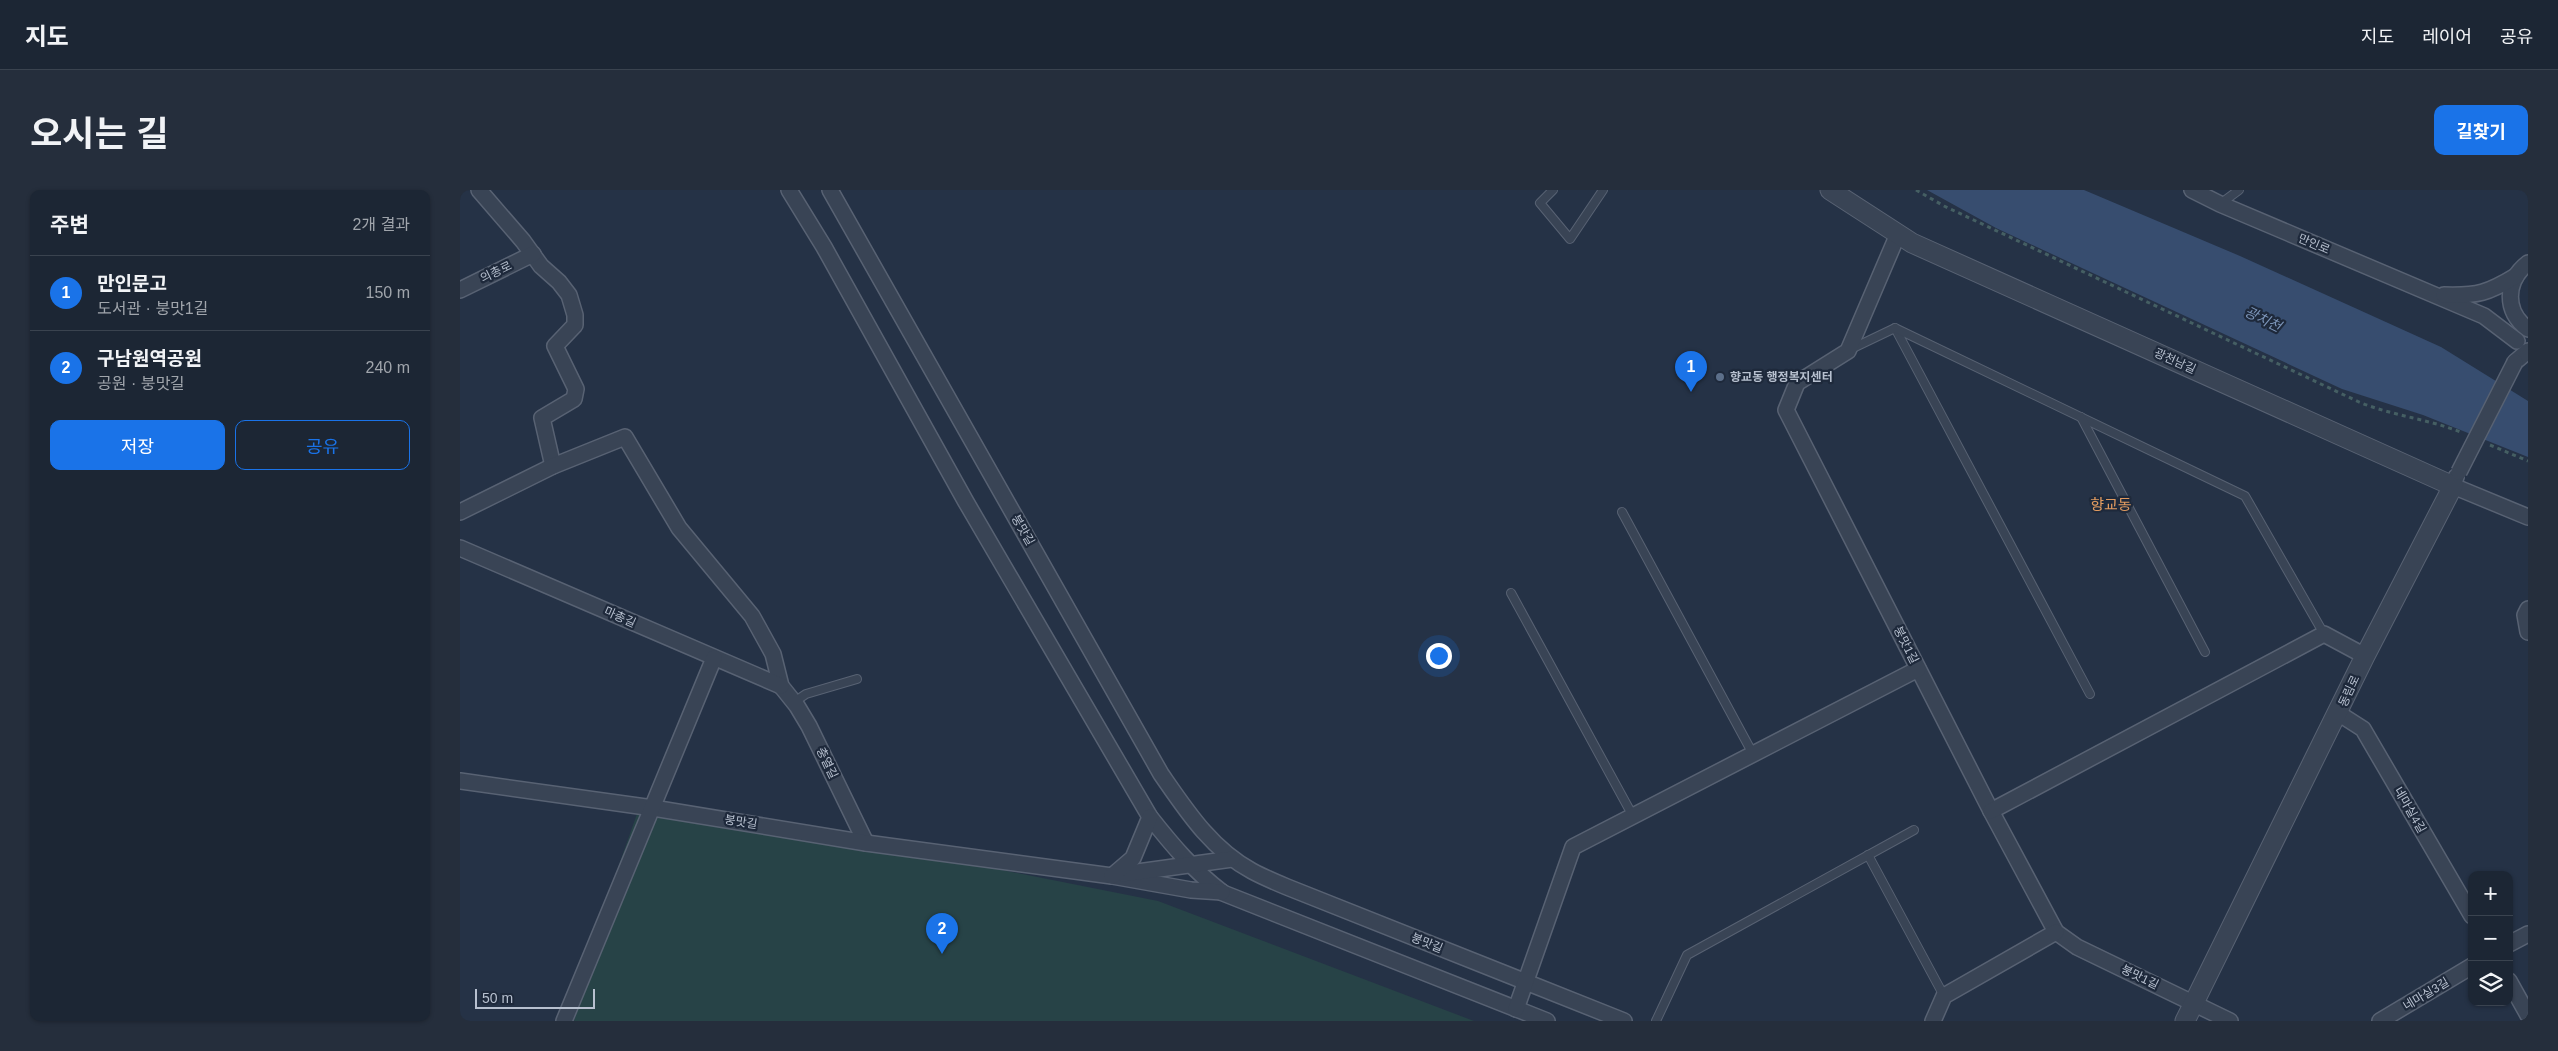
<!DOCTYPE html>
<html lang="ko">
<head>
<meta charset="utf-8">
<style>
  :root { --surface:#1c2634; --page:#252e3c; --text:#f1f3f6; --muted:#a0a5ac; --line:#3a434f; --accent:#1a73e8 }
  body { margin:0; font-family:Helvetica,"Noto Sans KR",sans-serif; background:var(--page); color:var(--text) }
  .controls { position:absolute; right:15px; bottom:15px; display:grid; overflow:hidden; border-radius:10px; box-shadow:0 1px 4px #0004 }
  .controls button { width:45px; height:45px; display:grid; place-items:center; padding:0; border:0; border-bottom:1px solid var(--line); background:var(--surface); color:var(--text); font:25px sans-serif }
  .scale { position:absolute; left:15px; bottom:12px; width:120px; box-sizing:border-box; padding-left:5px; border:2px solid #b7c0cf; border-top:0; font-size:14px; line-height:18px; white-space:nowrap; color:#b7c0cf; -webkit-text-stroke:4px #1e293b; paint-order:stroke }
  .you { position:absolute; left:978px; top:465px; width:18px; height:18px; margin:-12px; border:4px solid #fff; border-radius:50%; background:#1a73e8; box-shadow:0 0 0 8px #1a73e833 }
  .badge { display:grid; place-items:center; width:32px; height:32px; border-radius:50%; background:var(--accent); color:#fff; font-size:16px; font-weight:700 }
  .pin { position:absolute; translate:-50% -41px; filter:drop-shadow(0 1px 2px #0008) }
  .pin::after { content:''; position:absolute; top:26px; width:18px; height:15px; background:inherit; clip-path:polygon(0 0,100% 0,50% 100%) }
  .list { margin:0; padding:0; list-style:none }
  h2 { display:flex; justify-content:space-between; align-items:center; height:65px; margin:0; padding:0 20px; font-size:21px }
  h2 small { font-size:16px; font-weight:400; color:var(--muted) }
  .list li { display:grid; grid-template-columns:32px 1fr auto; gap:15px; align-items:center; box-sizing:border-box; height:75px; padding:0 20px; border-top:1px solid var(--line) }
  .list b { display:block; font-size:19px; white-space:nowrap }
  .list p { margin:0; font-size:16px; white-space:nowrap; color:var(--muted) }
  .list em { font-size:16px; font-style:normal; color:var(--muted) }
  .actions { display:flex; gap:10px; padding:15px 20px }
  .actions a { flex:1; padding:11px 0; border:1px solid var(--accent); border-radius:10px; text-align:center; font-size:18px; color:var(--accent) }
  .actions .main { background:var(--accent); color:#fff }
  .icon { flex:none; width:28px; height:28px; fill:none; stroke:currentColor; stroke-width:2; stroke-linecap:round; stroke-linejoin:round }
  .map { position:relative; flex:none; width:2068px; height:831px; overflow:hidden; border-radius:10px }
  header { display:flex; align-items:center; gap:30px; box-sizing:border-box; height:70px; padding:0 25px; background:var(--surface); border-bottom:1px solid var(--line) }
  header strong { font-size:24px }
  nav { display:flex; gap:28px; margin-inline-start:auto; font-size:18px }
  .intro { display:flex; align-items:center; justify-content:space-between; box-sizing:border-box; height:120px; padding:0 30px }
  h1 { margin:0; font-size:35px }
  .button { padding:12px 22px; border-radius:10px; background:var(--accent); color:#fff; font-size:18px; font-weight:700 }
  main { display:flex; gap:30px; padding:0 30px }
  aside { flex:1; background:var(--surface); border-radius:10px; box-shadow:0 1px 4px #0004 }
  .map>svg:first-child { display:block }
  .green { fill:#274347 }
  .water { fill:#374d6f }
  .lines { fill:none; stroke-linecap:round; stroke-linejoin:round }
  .service-casing { stroke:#586273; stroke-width:10 }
  .minor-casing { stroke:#586273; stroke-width:18 }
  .tertiary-casing { stroke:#586273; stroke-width:21 }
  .path { stroke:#455f63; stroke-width:3; stroke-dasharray:4 4; stroke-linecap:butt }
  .service { stroke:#394455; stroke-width:8 }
  .minor { stroke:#394455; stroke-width:15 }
  .tertiary { stroke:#394455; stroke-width:19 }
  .minor-bridge-casing { stroke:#586273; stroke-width:18; stroke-linecap:butt }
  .minor-bridge { stroke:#394455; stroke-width:15 }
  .service-dot { fill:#5c6f8a; stroke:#1e293b; stroke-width:2 }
  .labels { text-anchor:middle; stroke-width:4.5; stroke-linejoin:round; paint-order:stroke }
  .street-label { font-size:12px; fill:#b7c0cf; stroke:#1e293b }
  .poi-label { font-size:12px; font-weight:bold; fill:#b7c0cf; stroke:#1e293b; text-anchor:start }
  .water-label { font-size:14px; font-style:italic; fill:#7c95b9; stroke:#1e293b }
  .quarter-label { font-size:15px; fill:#e19b60; stroke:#1e293b }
</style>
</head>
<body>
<header>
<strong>지도</strong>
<nav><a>지도</a><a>레이어</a><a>공유</a></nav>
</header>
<div class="intro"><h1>오시는 길</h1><a class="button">길찾기</a></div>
<main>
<aside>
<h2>주변<small>2개 결과</small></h2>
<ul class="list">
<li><span class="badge">1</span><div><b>만인문고</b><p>도서관 · 붕맛1길</p></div><em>150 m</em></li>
<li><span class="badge">2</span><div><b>구남원역공원</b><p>공원 · 붕맛길</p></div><em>240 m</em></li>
</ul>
<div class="actions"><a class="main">저장</a><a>공유</a></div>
</aside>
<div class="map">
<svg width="2068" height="831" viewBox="0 0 2068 831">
  <rect width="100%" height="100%" fill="#253246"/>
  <!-- green -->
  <path class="green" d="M 178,621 L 406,653 L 698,711 L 1014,831 L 114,831 L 117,821 L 109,817 Z"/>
  <!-- water -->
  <path class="water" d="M 1467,0 L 1624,0 L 1780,66 L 1981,157 L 2068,211 L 2068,267 L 1963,225 L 1882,199 L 1536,38 Z"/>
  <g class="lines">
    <!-- service casing -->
    <g class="service-casing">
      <g id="service">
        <path d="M 1093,0 L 1080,13 L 1110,49 L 1143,0"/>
        <path d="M 1760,14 L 1779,0"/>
        <path d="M 1435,138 L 1630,504"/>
        <path d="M 1389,160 L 1435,138 L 1785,306 L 1864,444"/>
        <path d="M 1621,227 L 1745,462"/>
        <path d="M 1162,322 L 1293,564"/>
        <path d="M 1051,403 L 1174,628"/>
        <path d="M 334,512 L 346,504 L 397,489"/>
        <path d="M 1408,665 L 1484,806"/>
        <path d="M 1196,831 L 1227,765 L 1454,640"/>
      </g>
    </g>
    <!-- minor casing -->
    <g class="minor-casing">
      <g id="minor">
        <path d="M 19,0 L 63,51 L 81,76 L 99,92 L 109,105 L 115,125 L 115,135 L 95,156 L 116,199 L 114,209 L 82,228 L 93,276"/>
        <path d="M 329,0 L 364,57 L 506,312 L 690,627 C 712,655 734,681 763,703 L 1087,831"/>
        <path d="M 370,0 L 701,584 C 726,620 751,659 792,681 C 803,687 815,692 827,697 L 1164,831"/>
        <path d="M 1732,0 L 1760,14 L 2024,126 L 2057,151"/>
        <path d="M 1438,44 L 1388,161 L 1337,193 L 1326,220 L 1531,621 L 1596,742 L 1617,757 L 1770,831"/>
        <path d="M 2068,73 C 2045,91 2044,122 2068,139"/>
        <path d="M 0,100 L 73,64"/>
        <path d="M 1984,105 C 2018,106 2028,103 2056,86"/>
        <path d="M 2055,172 L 2068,161"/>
        <path d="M 1996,287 L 1993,296 L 2068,327"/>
        <path d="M 0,322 L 93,276 L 165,247 L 219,338 L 292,426 L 313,464 L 321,496 L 337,516 L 349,536 L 406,653"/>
        <path d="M 0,358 L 321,496"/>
        <path d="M 2068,419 L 2065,425 L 2068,442"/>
        <path d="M 1878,523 L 1903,539 L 2012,726"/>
        <path d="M 0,591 L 193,618 L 406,653 L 652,686 L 731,700 L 762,702"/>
        <path d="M 1531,621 L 1864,444 L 1905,466"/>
        <path d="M 663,684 L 772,669"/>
        <path d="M 652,686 L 673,668 L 690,627"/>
        <path d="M 2049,754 L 2068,744"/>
        <path d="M 2049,791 L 2068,825"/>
        <path d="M 1056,819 L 1113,657 L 1458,479"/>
        <path d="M 104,831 L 254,468"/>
        <path d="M 1473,831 L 1484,806 L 1596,742"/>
        <path d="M 1920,831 L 2012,776"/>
      </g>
    </g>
    <!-- tertiary casing -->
    <g class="tertiary-casing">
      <path id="tertiary" d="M 1370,0 L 1452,53 L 1993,296 L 1905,466 L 1725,831"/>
    </g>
    <!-- path -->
    <g class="path">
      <path d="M 1456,0 L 1484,16 L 1899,212 C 1933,226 1969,229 2003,243"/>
      <path d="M 2030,255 L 2068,271"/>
    </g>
    <!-- service -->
    <use href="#service" class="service"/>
    <!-- minor -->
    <use href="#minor" class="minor"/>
    <!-- tertiary -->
    <use href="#tertiary" class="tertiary"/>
    <!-- minor-bridge casing -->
    <g class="minor-bridge-casing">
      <path id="minor-bridge" d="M 1999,282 L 2055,172"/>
    </g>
    <!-- minor-bridge -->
    <use href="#minor-bridge" class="minor-bridge"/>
  </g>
  <!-- markers -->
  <circle class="service-dot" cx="1260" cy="187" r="5"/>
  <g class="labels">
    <!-- street labels -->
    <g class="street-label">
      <text transform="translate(1854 54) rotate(23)" y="4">만인로</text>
      <text transform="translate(36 82) rotate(-26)" y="4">의총로</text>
      <text transform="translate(1715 171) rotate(24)" y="4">광천남길</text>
      <text transform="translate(563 340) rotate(60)" y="4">붕맛길</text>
      <text transform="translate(160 427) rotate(24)" y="4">마총길</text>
      <text transform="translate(1446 455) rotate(63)" y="4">붕맛1길</text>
      <text transform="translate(1889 501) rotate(-65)" y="4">동림로</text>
      <text transform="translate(367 573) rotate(64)" y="4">충열길</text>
      <text transform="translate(1950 620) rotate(60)" y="4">네마실4길</text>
      <text transform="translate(281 632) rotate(9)" y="4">붕맛길</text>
      <text transform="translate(967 753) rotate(22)" y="4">붕맛길</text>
      <text transform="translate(1680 787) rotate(26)" y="4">붕맛1길</text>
      <text transform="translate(1966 804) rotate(-31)" y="4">네마실3길</text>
    </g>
    <!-- poi labels -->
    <g class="poi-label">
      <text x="1270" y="191">향교동 행정복지센터</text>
    </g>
    <!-- water labels -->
    <g class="water-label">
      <text transform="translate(1803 129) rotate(26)" y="5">광치천</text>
    </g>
    <!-- quarter labels -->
    <g class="quarter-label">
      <text x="1651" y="320">향교동</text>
    </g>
  </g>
</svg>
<div class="controls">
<button>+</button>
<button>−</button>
<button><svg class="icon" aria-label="layers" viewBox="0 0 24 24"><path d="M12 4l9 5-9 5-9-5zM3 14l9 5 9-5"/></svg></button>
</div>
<div class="scale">50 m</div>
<div class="you"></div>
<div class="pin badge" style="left:1231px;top:202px">1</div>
<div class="pin badge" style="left:482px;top:764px">2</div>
</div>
</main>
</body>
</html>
